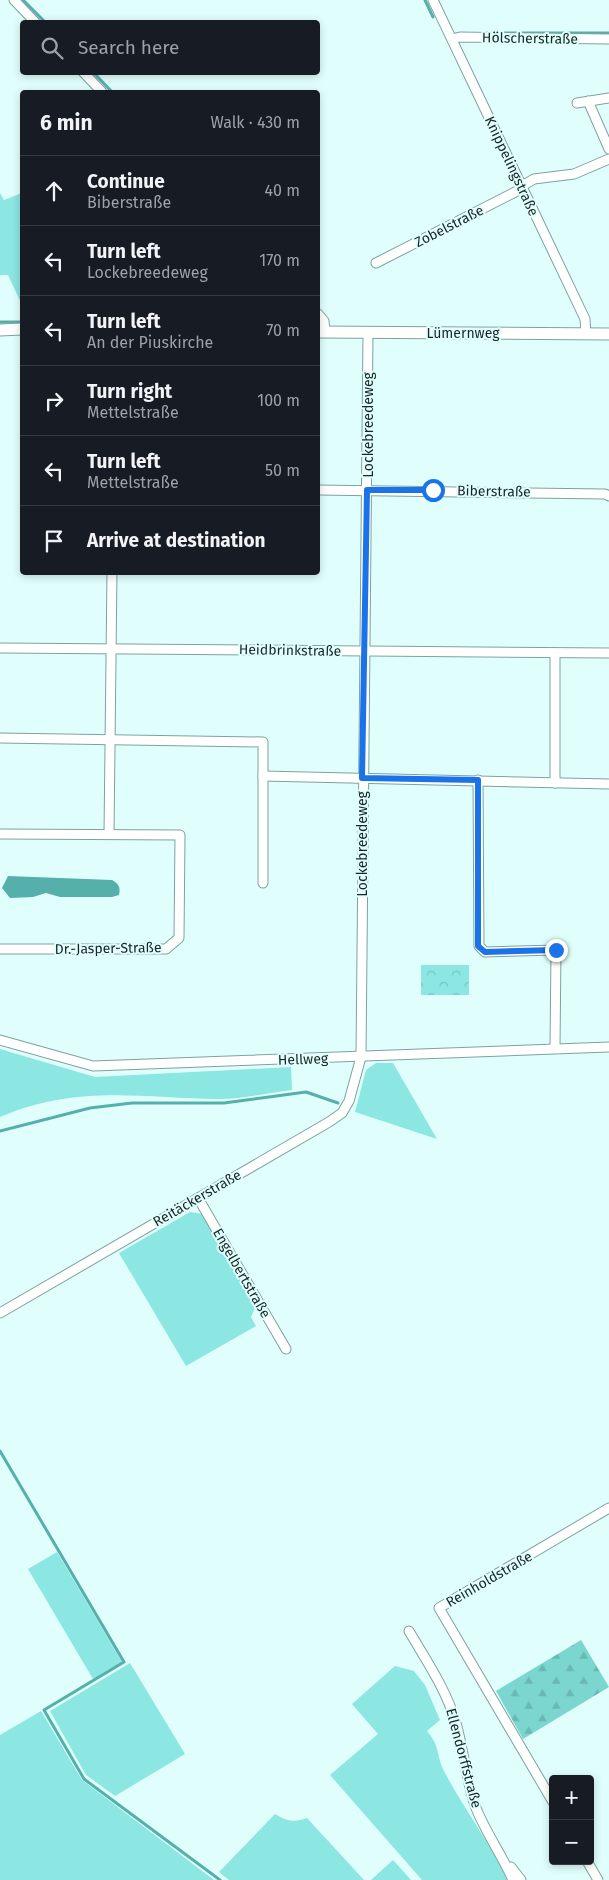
<!DOCTYPE html>
<html lang="en">
<head>
<meta charset="utf-8">
<style>
  :root { --surface:#171b24; --page:#242831; --text:#f1f3f6; --muted:#9ea1a6; --line:#363941 }
  body { margin:0; font-family:"Fira Sans",sans-serif; background:var(--page); color:var(--text) }
  .controls { position:absolute; right:15px; bottom:15px; display:grid; overflow:hidden; border-radius:5px; box-shadow:0 2px 8px #0003 }
  .controls button { width:45px; height:45px; display:grid; place-items:center; padding:0; border:0; border-bottom:1px solid var(--line); background:var(--surface); color:var(--text); font:25px sans-serif }
  .stop { position:absolute; width:15px; height:15px; margin:-11px; border:4px solid #1a73e8; border-radius:50%; background:#fff }
  .stop.end { background:#1a73e8; border-color:#fff; box-shadow:0 1px 5px #0008 }
  .list { margin:0; padding:0; list-style:none }
  h2 { display:flex; justify-content:space-between; align-items:center; height:65px; margin:0; padding:0 20px; font-size:21px }
  h2 small { font-size:16px; font-weight:400; color:var(--muted) }
  .list li { display:grid; grid-template-columns:32px 1fr auto; gap:15px; align-items:center; box-sizing:border-box; height:70px; padding:0 20px; border-top:1px solid var(--line) }
  .list b { display:block; font-size:19px; white-space:nowrap }
  .list p { margin:0; font-size:16px; white-space:nowrap; color:var(--muted) }
  .list em { font-size:16px; font-style:normal; color:var(--muted) }
  .icon { flex:none; width:28px; height:28px; fill:none; stroke:currentColor; stroke-width:2; stroke-linecap:round; stroke-linejoin:round }
  .map { position:relative; flex:none; width:609px; height:1880px; overflow:hidden }
  .search { position:absolute; background:var(--surface); box-shadow:0 2px 8px #0003; left:20px; top:20px; width:300px; height:55px; display:flex; align-items:center; gap:12px; box-sizing:border-box; padding:0 18px; border-radius:5px; color:var(--muted); font-size:19px }
  .panel { position:absolute; background:var(--surface); box-shadow:0 2px 8px #0003; left:20px; top:90px; width:300px; height:485px; border-radius:5px }
  .map>svg:first-child { display:block }
  .grass { fill:#8ce6e1 }
  .forest { fill:url(#forest-firs) }
  .park { fill:url(#park-crowns) }
  .water { fill:#55b0ac }
  .lines { fill:none; stroke-linecap:round; stroke-linejoin:round }
  .stream { stroke:#55b0ac; stroke-width:3 }
  .minor-casing { stroke:#7da29f; stroke-width:11 }
  .tertiary-casing { stroke:#7da29f; stroke-width:13 }
  .minor { stroke:#fff; stroke-width:9 }
  .tertiary { stroke:#fff; stroke-width:11 }
  .route { stroke:#1a73e8; stroke-width:6 }
  .labels { text-anchor:middle; stroke-width:4; stroke-linejoin:round; paint-order:stroke }
  .street-label { font-size:14px; fill:#182625; stroke:#e0fffc }
</style>
</head>
<body>
<div class="map">
<svg width="609" height="1880" viewBox="0 0 609 1880">
  <defs>
    <pattern id="forest-firs" width="22" height="20" patternUnits="userSpaceOnUse" patternTransform="scale(1.25)"><rect width="22" height="20" fill="#7bd6d0"/><path d="M5 1l3.5 6h-7zM16 11l3.5 6h-7z" fill="#6ab8b2"/></pattern>
    <pattern id="park-crowns" width="20" height="18" patternUnits="userSpaceOnUse" patternTransform="scale(1.25)"><rect width="20" height="18" fill="#8ce6e1"/><path d="M2 6a3 3 0 1 1 6 0M12 15a3 3 0 1 1 6 0" fill="none" stroke="#78c5c1"/></pattern>
  </defs>
  <rect width="100%" height="100%" fill="#e0fffc"/>
  <!-- grass -->
  <g class="grass">
    <path d="M 0,193 L 4,200 L 22,193 L 22,305 L 8,275 L 0,275 Z"/>
    <path d="M 0,1049 L 95,1077 L 291,1067 L 292,1090 C 268,1093 243,1099 219,1099 C 140,1098 77,1084 0,1117 Z"/>
    <path d="M 376,1063 L 393,1063 L 437,1139 L 355,1112 L 366,1070 Z"/>
    <path d="M 190,1212 L 203,1214 L 256,1305 L 251,1317 L 256,1326 L 186,1366 L 119,1253 Z"/>
    <path d="M 57,1552 L 122,1662 L 93,1679 L 28,1569 Z"/>
    <path d="M 130,1663 L 185,1754 L 115,1796 L 86,1775 L 50,1711 Z"/>
    <path d="M 395,1666 L 414,1671 L 425,1685 L 440,1720 L 427,1731 C 441,1747 436,1757 445,1773 C 464,1809 490,1842 507,1880 L 422,1880 L 330,1775 L 378,1734 L 352,1704 Z"/>
    <path d="M 41,1711 L 82,1780 L 214,1880 L 0,1880 L 0,1735 Z"/>
    <path d="M 275,1814 C 287,1821 293,1823 307,1818 L 364,1880 L 229,1880 L 219,1872 Z"/>
    <path d="M 393,1860 L 411,1880 L 371,1880 Z"/>
  </g>
  <!-- forest -->
  <path class="forest" d="M 581,1640 L 609,1687 L 523,1739 L 496,1691 Z"/>
  <!-- park -->
  <rect class="park" x="421" y="965" width="48" height="30"/>
  <!-- water -->
  <path class="water" d="M 8,876 L 112,880 C 118,883 121,887 119,895 L 112,897 L 60,897 L 46,893 L 33,897 L 10,898 L 2,888 Z"/>
  <g class="lines">
    <!-- stream -->
    <g class="stream">
      <path d="M 23,0 L 45,22"/>
      <path d="M 425,0 L 433,17"/>
      <path d="M 483,33 L 609,33"/>
      <path d="M 93,72 L 112,92"/>
      <path d="M 0,322 L 22,322"/>
      <path d="M 0,1131 L 90,1108 L 132,1103 L 224,1103 L 306,1092 L 338,1103"/>
      <path d="M 0,1451 L 124,1662 L 44,1710 L 84,1779 L 220,1880"/>
    </g>
    <!-- minor casing -->
    <g class="minor-casing">
      <g id="minor">
        <path d="M 14,0 L 35,22"/>
        <path d="M 433,0 L 585,319 L 586,334"/>
        <path d="M 452,39 L 460,37 L 609,39"/>
        <path d="M 83,72 L 102,92"/>
        <path d="M 588,101 L 609,149"/>
        <path d="M 577,103 L 609,98"/>
        <path d="M 522,186 L 534,179 L 574,174 L 609,159"/>
        <path d="M 376,263 L 523,188"/>
        <path d="M 318,314 L 324,321 L 325,332"/>
        <path d="M 318,490 L 605,494 L 609,496"/>
        <path d="M 0,648 L 609,653"/>
        <path d="M 555,653 L 555,783"/>
        <path d="M 0,738 L 263,742 L 263,883"/>
        <path d="M 263,776 L 609,784"/>
        <path d="M 478,780 L 479,946 L 485,952 L 556,950 L 555,1048"/>
        <path d="M 0,834 L 180,835 L 179,938 L 166,949 L 0,949"/>
        <path d="M 109,834 L 112,572"/>
        <path d="M 0,1040 L 93,1066 L 609,1047"/>
        <path d="M 198,1198 L 286,1349"/>
        <path d="M 0,1313 L 329,1122 L 342,1113 L 349,1101 L 361,1057 L 368,332"/>
        <path d="M 409,1631 C 426,1660 446,1689 456,1723 C 464,1751 466,1781 476,1808 C 486,1833 502,1855 513,1880"/>
        <path d="M 553,1802 L 439,1608 L 609,1508"/>
        <path d="M 587,1861 L 598,1880"/>
        <path d="M 511,1867 L 521,1880"/>
      </g>
    </g>
    <!-- tertiary casing -->
    <g class="tertiary-casing">
      <g id="tertiary">
        <path d="M 0,330 L 22,329"/>
        <path d="M 318,332 L 609,334"/>
      </g>
    </g>
    <!-- minor -->
    <use href="#minor" class="minor"/>
    <!-- tertiary -->
    <use href="#tertiary" class="tertiary"/>
  </g>
  <g class="lines">
    <!-- route -->
    <path class="route" d="M 433,490 L 367,490 L 362,778 L 478,780 L 478,946 L 485,952 L 556,950"/>
  </g>
  <g class="labels">
    <!-- street labels -->
    <g class="street-label">
      <text transform="translate(530 38) rotate(1)" y="5">Hölscherstraße</text>
      <text transform="translate(512 166) rotate(65)" y="5">Knippelingstraße</text>
      <text transform="translate(449 226) rotate(-27)" y="5">Zobelstraße</text>
      <text x="463" y="338">Lümernweg</text>
      <text transform="translate(368 425) rotate(-90)" y="5">Lockebreedeweg</text>
      <text transform="translate(494 491) rotate(1)" y="5">Biberstraße</text>
      <text transform="translate(290 650) rotate(1)" y="5">Heidbrinkstraße</text>
      <text transform="translate(362 844) rotate(-90)" y="5">Lockebreedeweg</text>
      <text transform="translate(108 948) rotate(-1)" y="5">Dr.-Jasper-Straße</text>
      <text transform="translate(303 1059) rotate(-2)" y="5">Hellweg</text>
      <text transform="translate(197 1198) rotate(-30)" y="5">Reitäckerstraße</text>
      <text transform="translate(242 1273) rotate(60)" y="5">Engelbertstraße</text>
      <text transform="translate(489 1579) rotate(-30)" y="5">Reinholdstraße</text>
      <text transform="translate(464 1758) rotate(75)" y="5">Ellendorffstraße</text>
    </g>
  </g>
</svg>
<div class="controls">
<button>+</button>
<button>−</button>
</div>
<div class="stop" style="left:433px;top:490px"></div>
<div class="stop end" style="left:556px;top:950px"></div>
<div class="search"><svg class="icon" aria-label="search" viewBox="0 0 24 24"><circle cx="10" cy="10" r="6"/><path d="M15 15l6 6"/></svg>Search here</div>
<section class="panel">
<h2>6 min<small>Walk · 430 m</small></h2>
<ul class="list">
<li><svg class="icon" aria-label="ahead" viewBox="0 0 24 24"><path d="M12 20V5M6 11l6-6 6 6"/></svg><div><b>Continue</b><p>Biberstraße</p></div><em>40 m</em></li>
<li><svg class="icon" aria-label="left" viewBox="0 0 24 24"><path d="M17 20v-9H6M10 6l-5 5 5 5"/></svg><div><b>Turn left</b><p>Lockebreedeweg</p></div><em>170 m</em></li>
<li><svg class="icon" aria-label="left" viewBox="0 0 24 24"><path d="M17 20v-9H6M10 6l-5 5 5 5"/></svg><div><b>Turn left</b><p>An der Piuskirche</p></div><em>70 m</em></li>
<li><svg class="icon" aria-label="right" viewBox="0 0 24 24"><path d="M7 20v-9h11M14 6l5 5-5 5"/></svg><div><b>Turn right</b><p>Mettelstraße</p></div><em>100 m</em></li>
<li><svg class="icon" aria-label="left" viewBox="0 0 24 24"><path d="M17 20v-9H6M10 6l-5 5 5 5"/></svg><div><b>Turn left</b><p>Mettelstraße</p></div><em>50 m</em></li>
<li><svg class="icon" aria-label="arrive" viewBox="0 0 24 24"><path d="M6 21V4h12l-3 4 3 4H6"/></svg><div><b>Arrive at destination</b></div></li>
</ul>
</section>
</div>
</body>
</html>
